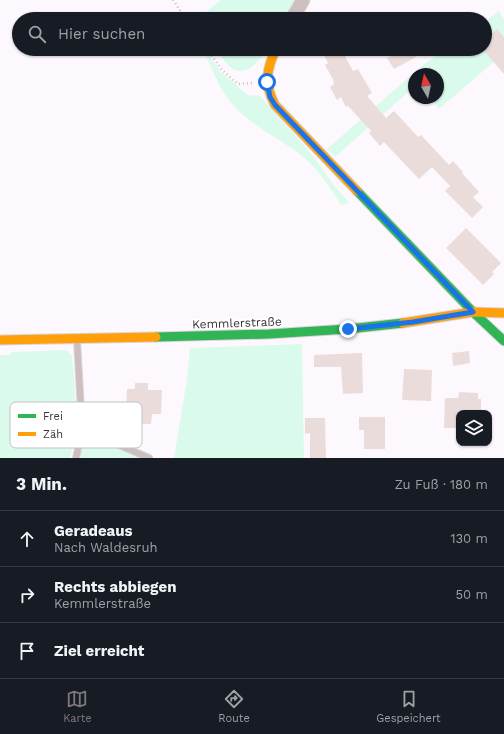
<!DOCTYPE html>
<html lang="de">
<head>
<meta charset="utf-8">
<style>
  :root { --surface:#171b24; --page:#20242c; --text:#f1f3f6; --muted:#9ea1a6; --line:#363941; --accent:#7e797e }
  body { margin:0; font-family:"Work Sans",sans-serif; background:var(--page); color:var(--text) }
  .controls { position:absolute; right:12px; bottom:12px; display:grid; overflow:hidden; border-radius:8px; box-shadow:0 1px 3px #0004 }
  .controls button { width:36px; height:36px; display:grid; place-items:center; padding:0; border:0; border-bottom:1px solid var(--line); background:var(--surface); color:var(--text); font:20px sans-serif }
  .compass { position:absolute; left:408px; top:68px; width:36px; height:36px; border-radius:50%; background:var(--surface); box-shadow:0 1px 3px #0004; rotate:351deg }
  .stop { position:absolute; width:12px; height:12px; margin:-9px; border:3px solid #1a73e8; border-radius:50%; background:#fff }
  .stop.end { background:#1a73e8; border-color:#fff; box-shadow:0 1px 4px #0008 }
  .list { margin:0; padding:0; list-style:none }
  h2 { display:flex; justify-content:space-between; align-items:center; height:52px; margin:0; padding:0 16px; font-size:17px }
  h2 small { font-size:13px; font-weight:400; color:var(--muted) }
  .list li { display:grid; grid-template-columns:26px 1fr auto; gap:12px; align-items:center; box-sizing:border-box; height:56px; padding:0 16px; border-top:1px solid var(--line) }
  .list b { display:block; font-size:15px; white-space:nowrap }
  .list p { margin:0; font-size:13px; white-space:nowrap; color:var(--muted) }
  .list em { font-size:13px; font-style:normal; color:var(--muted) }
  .icon { flex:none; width:22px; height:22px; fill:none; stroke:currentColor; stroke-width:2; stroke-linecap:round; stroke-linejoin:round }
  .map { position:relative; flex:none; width:504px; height:458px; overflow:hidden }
  .search { position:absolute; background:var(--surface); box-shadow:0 1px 3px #0004; left:12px; right:12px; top:12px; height:44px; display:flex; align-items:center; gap:10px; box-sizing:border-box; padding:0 14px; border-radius:22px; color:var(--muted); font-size:15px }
  .sheet { height:220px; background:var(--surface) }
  nav { display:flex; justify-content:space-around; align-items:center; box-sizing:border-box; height:56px; border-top:1px solid var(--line); background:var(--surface); font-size:11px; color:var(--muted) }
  nav a { display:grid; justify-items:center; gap:2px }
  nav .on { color:var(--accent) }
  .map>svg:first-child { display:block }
  .green { fill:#dafbeb }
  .building { fill:#eadcdb }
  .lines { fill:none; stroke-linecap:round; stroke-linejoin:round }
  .lane-casing { stroke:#d9d6d9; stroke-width:8 }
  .street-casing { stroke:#d9d6d9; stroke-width:15 }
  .fast-casing { stroke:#d9d6d9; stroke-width:11 }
  .slow-casing { stroke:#d9d6d9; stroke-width:11 }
  .path { stroke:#c9c0c1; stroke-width:2.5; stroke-dasharray:1 3; stroke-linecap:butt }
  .lane { stroke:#cdbfbe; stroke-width:6 }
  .street { stroke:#cdbfbe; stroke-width:13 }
  .fast { stroke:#30b455; stroke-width:9 }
  .slow { stroke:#ff9f0a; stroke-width:9 }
  .route { stroke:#1a73e8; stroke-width:5 }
  .labels { text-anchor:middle; stroke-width:3.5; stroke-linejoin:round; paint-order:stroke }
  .street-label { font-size:12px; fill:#3a3439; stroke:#fff }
  .key { fill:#fff; stroke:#c4c2c4; stroke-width:1 }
  .key-label { font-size:11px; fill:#3a3439 }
</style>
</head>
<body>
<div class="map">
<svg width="504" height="458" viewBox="0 0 504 458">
  <rect width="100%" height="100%" fill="#fdf8fd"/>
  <!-- green -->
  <g class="green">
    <path d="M 221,0 L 294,0 L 286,19 L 197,19 Z"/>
    <path d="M 499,11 L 504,20 L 504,53 L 439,109 L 430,98 L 438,98 L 438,74 L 414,74 L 414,87 L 335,157 L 327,149 L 423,65 L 446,49 L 485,49 L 485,21 Z"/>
    <path d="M 202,49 L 205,49 L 220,71 L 248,95 L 260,96 L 314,157 L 335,187 L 349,202 L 346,204 L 341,205 C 330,187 317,168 301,155 C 280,139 252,126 234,106 C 220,91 213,72 205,53 Z"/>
    <path d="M 217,49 L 267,49 C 259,62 243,81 228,65 C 224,61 220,54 217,49 Z"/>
    <path d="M 302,344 L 304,458 L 174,458 L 187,379 L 190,348 Z"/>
    <path d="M 67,350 L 72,356 L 78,425 L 70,458 L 0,458 L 0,355 L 10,355 L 12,352 Z"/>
    <path d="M 94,437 L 141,458 L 79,458 L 82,444 Z"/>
  </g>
  <!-- building -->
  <g class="building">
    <path d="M 497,29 L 504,37 L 504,74 L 485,52 L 485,40 Z"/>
    <path d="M 321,49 L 341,49 L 353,71 L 358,69 L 372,93 L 367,96 L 386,118 L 394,111 L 418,137 L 421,135 L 449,165 L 453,161 L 463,172 L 462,173 L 479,192 L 473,197 L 483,207 L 472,218 L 445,191 L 450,186 L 432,167 L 419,179 L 384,142 L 380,146 L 369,133 L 371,131 L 348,106 L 346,107 L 341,97 L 337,100 L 330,87 L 334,84 L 333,82 L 334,81 L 325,65 L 328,63 Z"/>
    <path d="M 390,49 L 411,49 L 416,57 L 394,69 L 387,58 L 393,55 Z"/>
    <path d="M 466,228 L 501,263 L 492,272 L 494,274 L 483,285 L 446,248 Z"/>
    <path d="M 469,351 L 470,363 L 453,366 L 452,353 Z"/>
    <path d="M 362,353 L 363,393 L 343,394 L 341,367 L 314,367 L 314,355 Z"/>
    <path d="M 404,369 L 432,370 L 431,401 L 402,400 Z"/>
    <path d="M 135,383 L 148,383 L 148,390 L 162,390 L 161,414 L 152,414 L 151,424 L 122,423 L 122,426 L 95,419 L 99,406 L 126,412 L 127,389 L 135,389 Z"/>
    <path d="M 459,392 L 478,393 L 478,399 L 481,399 L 481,413 L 459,413 L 459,428 L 444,428 L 445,398 L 458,398 Z"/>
    <path d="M 359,417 L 385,417 L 385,449 L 364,449 L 364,430 L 359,430 Z"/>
    <path d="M 305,418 L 325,418 L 326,458 L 310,458 L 310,433 L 305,434 Z"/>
  </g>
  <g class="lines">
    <!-- lane casing -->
    <g class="lane-casing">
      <g id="lane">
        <path d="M 82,429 L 149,458"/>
        <path d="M 76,458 L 82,429 L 77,340"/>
      </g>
    </g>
    <!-- street casing -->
    <g class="street-casing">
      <path id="street" d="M 292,19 L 303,0"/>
    </g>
    <!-- fast casing -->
    <g class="fast-casing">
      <g id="fast">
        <path d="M 357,191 L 473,312 L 504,341"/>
        <path d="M 156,337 L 269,334 L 348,329 L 403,323"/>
      </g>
    </g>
    <!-- slow casing -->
    <g class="slow-casing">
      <g id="slow">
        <path d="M 276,49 C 266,70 264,84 275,105 L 357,191"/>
        <path d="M 403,323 L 473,312 L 504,313"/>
        <path d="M 0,340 L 156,337"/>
      </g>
    </g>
    <!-- path -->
    <g class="path">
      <path d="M 173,0 L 186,19"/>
      <path d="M 207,49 L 222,70 L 238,84 L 252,83"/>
    </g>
    <!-- lane -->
    <use href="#lane" class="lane"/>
    <!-- street -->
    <use href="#street" class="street"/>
    <!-- fast -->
    <use href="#fast" class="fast"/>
    <!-- slow -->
    <use href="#slow" class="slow"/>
  </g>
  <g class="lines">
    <!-- route -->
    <path class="route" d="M 267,82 L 270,97 L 275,105 L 473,312 L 413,322 L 348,329"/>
  </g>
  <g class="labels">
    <!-- street labels -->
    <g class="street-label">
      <text transform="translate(237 323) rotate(-2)" y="4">Kemmlerstraße</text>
    </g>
  </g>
  <!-- legend -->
  <rect x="10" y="402" width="132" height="46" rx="6" class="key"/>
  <rect x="18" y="414" width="18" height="4" fill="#30b455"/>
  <rect x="18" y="432" width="18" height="4" fill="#ff9f0a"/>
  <g class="key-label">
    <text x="43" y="420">Frei</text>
    <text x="43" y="438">Zäh</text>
  </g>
</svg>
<div class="controls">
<button><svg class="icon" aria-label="layers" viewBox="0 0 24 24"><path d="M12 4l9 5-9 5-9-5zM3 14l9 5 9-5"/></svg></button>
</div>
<svg class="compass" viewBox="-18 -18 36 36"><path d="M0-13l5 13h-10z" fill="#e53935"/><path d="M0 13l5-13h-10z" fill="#9ea1a6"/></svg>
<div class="stop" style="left:267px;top:82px"></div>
<div class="stop end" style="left:348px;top:329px"></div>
<div class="search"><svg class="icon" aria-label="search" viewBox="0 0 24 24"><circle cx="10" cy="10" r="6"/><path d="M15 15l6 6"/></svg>Hier suchen</div>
</div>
<section class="sheet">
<h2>3 Min.<small>Zu Fuß · 180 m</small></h2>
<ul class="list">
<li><svg class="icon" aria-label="ahead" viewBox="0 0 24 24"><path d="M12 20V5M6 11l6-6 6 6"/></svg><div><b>Geradeaus</b><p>Nach Waldesruh</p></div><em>130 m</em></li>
<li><svg class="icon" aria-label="right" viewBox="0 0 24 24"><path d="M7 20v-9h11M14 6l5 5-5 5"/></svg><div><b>Rechts abbiegen</b><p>Kemmlerstraße</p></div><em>50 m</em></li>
<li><svg class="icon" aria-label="arrive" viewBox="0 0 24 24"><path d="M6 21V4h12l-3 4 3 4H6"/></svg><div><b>Ziel erreicht</b></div></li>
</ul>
</section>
<nav>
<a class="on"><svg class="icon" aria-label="map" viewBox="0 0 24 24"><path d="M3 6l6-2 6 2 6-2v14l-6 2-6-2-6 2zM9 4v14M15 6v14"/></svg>Karte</a>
<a><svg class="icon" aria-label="directions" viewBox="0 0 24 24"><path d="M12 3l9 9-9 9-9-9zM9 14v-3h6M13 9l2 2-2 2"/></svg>Route</a>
<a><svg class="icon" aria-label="saved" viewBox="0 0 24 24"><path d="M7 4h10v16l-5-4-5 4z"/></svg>Gespeichert</a>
</nav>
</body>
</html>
